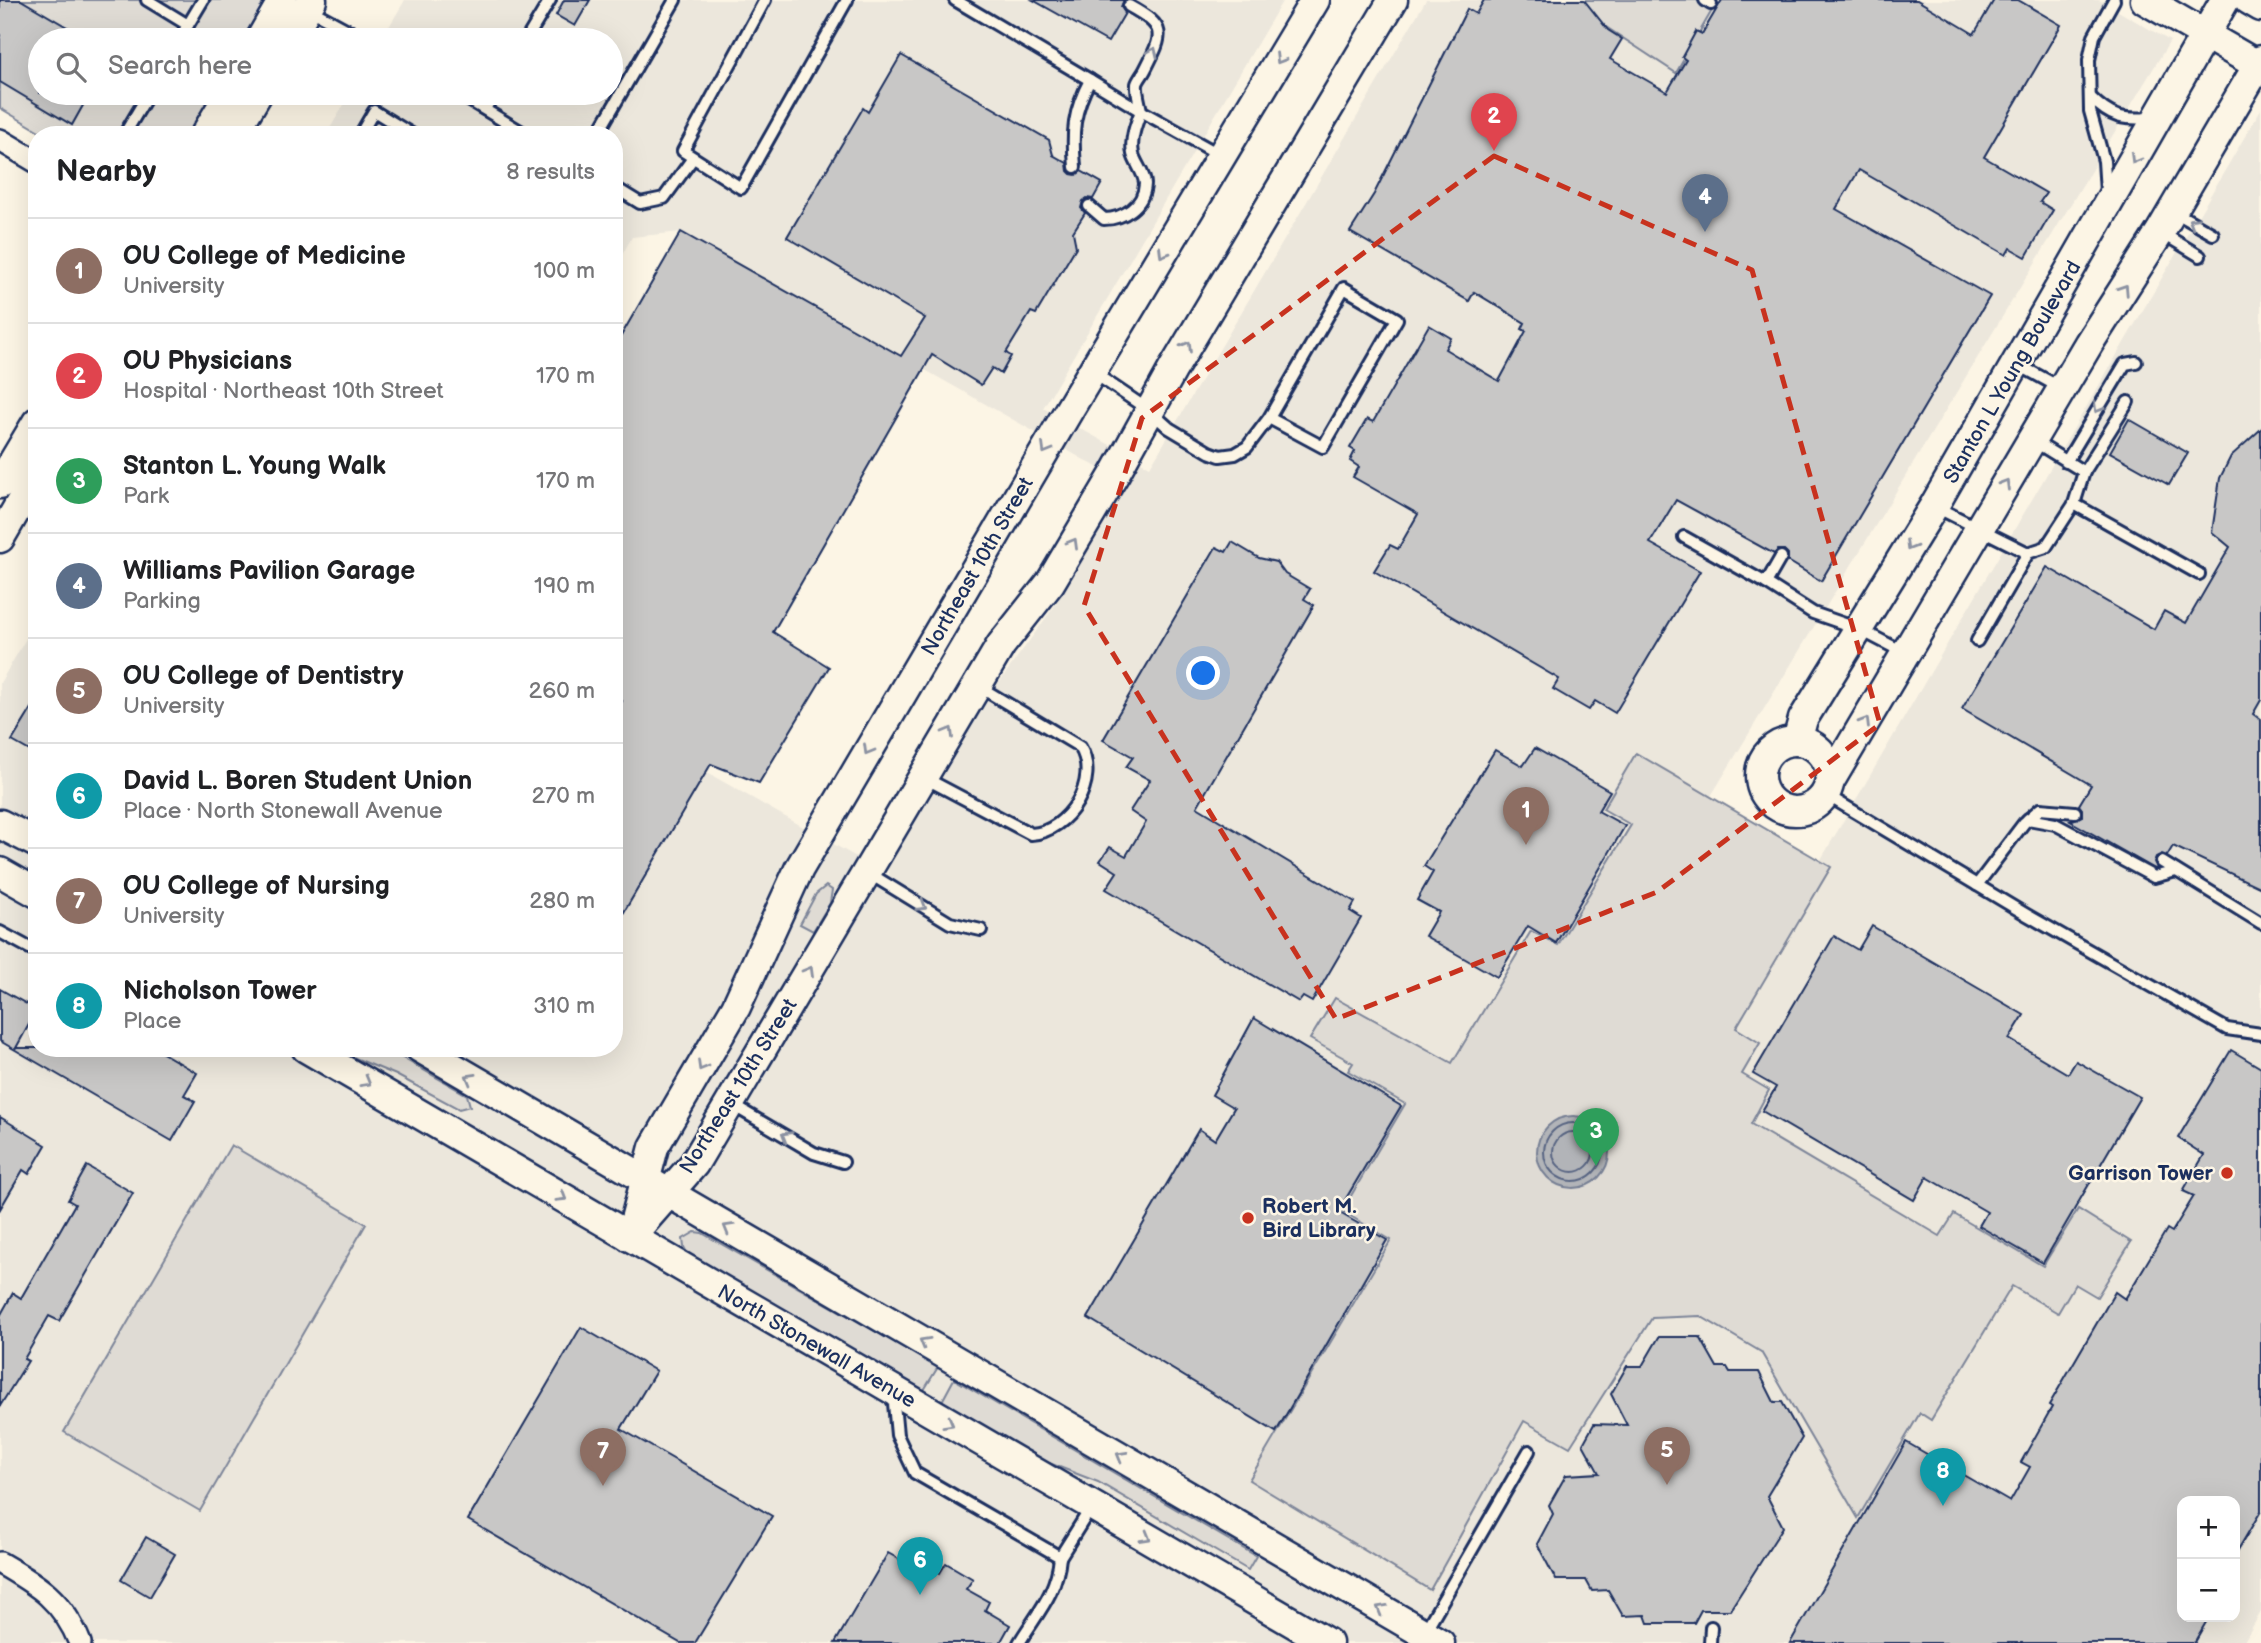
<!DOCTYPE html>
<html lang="en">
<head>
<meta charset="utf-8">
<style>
  :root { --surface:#fff; --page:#f2f2f2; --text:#202124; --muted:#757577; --line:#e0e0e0; --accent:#c8321e }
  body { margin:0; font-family:"Balsamiq Sans",sans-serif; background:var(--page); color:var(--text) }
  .controls { position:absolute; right:21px; bottom:21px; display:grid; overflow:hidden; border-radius:14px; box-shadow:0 7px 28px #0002 }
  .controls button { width:63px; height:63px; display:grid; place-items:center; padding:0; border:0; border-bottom:2px solid var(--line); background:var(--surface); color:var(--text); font:35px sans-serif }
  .you { position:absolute; left:1204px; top:674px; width:24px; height:24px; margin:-18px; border:5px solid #fff; border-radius:50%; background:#1a73e8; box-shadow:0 0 0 10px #1a73e833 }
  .badge { display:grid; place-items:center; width:46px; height:46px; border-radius:50%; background:var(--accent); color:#fff; font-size:23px; font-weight:700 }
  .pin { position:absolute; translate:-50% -58px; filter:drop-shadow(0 2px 4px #0008) }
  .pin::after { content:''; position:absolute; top:37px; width:24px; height:21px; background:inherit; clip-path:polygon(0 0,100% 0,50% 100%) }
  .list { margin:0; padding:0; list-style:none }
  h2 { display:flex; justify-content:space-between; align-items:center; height:91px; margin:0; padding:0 28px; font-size:30px }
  h2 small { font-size:23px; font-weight:400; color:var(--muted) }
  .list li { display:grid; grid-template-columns:46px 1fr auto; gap:21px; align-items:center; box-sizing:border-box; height:105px; padding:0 28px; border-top:2px solid var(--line) }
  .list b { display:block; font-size:26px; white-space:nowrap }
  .list p { margin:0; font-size:23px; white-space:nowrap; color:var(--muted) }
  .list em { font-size:23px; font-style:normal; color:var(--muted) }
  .icon { flex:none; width:38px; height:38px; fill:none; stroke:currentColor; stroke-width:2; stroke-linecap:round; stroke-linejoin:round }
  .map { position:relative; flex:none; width:2261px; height:1643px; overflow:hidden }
  .search { position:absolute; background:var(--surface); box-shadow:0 7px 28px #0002; left:28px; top:28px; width:595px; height:77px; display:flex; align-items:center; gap:18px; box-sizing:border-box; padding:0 24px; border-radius:38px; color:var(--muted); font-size:26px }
  .panel { position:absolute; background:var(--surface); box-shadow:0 7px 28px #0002; left:28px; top:126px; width:595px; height:931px; border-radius:28px }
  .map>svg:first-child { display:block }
  .built { fill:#ece7dc; fill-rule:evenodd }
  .green { fill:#dfdbd4; stroke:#7d8599; stroke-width:2 }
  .water { fill:#b2b4b8; stroke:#767f94; stroke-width:2 }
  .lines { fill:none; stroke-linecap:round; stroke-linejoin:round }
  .shore { stroke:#576482; stroke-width:2 }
  .building { fill:#c8c7c6; stroke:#1b2f5e; stroke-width:2 }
  .lane-casing { stroke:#1b2f5e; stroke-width:16 }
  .street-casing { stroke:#1b2f5e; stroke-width:26 }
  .secondary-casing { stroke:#1b2f5e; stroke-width:33 }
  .lane { stroke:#fcf5e5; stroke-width:10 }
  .street { stroke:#fcf5e5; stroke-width:21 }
  .secondary { stroke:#fcf5e5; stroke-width:28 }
  .oneway { stroke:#8c92a2 }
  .marked { fill:none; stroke:#c8321e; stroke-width:5; stroke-dasharray:14 9; stroke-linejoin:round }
  .poi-dot { fill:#c8321e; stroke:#fcf5e5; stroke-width:2.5 }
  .labels { text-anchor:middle; stroke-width:5; stroke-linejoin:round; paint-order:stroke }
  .street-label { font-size:21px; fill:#1b2f5e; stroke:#fcf5e5 }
  .poi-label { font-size:21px; font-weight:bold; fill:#1b2f5e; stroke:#fcf5e5; text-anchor:end }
</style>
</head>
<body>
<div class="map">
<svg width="2261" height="1643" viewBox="0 0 2261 1643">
  <rect width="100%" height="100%" fill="#fcf5e5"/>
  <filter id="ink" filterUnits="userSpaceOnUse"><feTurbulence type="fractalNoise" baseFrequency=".0143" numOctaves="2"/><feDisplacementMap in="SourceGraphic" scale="14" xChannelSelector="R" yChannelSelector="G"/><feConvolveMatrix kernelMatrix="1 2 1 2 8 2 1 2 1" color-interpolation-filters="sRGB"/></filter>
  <g filter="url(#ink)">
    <!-- built -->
    <path class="built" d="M 405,0 L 1283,0 L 1043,408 L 1150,467 L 1426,0 L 2099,0 L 2170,41 L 1711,796 L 1820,861 L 2261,109 L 2261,1612 L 2243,1643 L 0,1643 L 0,683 L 37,620 L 37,1048 L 614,1048 L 614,720 L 890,876 L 887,867 L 888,861 L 959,740 L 969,730 L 976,714 L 1056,604 L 1125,483 L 681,232 L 632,237 L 614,269 L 614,135 L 326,135 L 351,93 L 611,93 L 611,40 L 381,40 ZM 2182,1501 L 2235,1501 L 2235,1617 L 2182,1617 Z"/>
    <!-- green -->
    <g class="green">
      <path d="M 0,0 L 266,0 L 243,40 L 40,40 L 40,93 L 213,93 L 189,135 L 46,135 L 0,108 Z"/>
      <path d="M 1565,0 L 1718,0 L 1676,73 Z"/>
      <path d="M 1636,753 L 1831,867 L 1736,1028 L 1760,1043 L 1742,1074 L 1769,1090 L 1751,1124 L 1940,1236 L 1954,1214 L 2043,1266 L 2078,1209 L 2131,1242 L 2097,1297 L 2075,1284 L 2058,1313 L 2012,1286 L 1931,1420 L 1920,1413 L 1858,1518 L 1761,1352 L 1700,1316 L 1652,1318 L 1570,1447 L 1524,1421 L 1430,1590 L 1249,1480 L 1391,1240 L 1342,1211 L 1405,1104 L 1348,1071 L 1353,1063 L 1310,1039 L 1335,998 L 1452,1063 L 1531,931 L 1558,945 L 1631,825 L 1603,809 Z"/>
      <path d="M 826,886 L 832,890 L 830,903 L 813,931 L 800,924 L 816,894 Z"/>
      <path d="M 331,1048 L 385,1048 L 467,1095 L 470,1106 L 459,1109 L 396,1075 Z"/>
      <path d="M 231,1145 L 366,1224 L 200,1511 L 64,1432 Z"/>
      <path d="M 695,1232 L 702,1233 L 938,1367 L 921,1395 L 688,1255 L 684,1247 L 683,1239 Z"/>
      <path d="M 954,1379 L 1256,1556 L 1248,1570 L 1098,1482 L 1018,1451 L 940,1405 Z"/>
    </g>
    <!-- water -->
    <circle class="water" cx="1573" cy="1152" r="36"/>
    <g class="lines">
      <!-- shore -->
      <g class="shore">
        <circle cx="1573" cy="1152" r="29"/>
        <circle cx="1573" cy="1152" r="20"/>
      </g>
    </g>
    <!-- building -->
    <g class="building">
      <path d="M 0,0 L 21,0 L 89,40 L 40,40 L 40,93 L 90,93 L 72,125 L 0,82 Z"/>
      <path d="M 564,0 L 590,0 L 575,26 L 556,15 Z"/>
      <path d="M 1033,0 L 1124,0 L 1121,7 L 1125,13 L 1108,42 Z"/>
      <path d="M 1484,0 L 1584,0 L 1608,30 L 1622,39 L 1610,59 L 1667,92 L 1686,60 L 1682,57 L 1696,31 L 1702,34 L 1722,0 L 1917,0 L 1974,34 L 1994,0 L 2018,0 L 2061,25 L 1984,157 L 2046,193 L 2040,202 L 2053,210 L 2026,257 L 2010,248 L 2006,255 L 1859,170 L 1836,209 L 1990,296 L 1821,581 L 1788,561 L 1788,554 L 1784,550 L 1778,550 L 1774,554 L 1676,500 L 1650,543 L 1700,571 L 1615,713 L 1595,701 L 1589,710 L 1553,689 L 1559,679 L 1374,571 L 1390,545 L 1398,549 L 1418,514 L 1353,477 L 1359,467 L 1350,461 L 1355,451 L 1350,448 L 1367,419 L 1373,422 L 1429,325 L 1451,338 L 1445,349 L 1499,381 L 1526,331 L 1522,329 L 1525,323 L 1474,292 L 1469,301 L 1350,232 L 1374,194 L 1467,9 L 1476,14 Z"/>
      <path d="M 901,55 L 1049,140 L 1053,155 L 1067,163 L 1068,171 L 1071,174 L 1076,175 L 1081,171 L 1102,183 L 1093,199 L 1087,198 L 1083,201 L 1081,208 L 1085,213 L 1073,232 L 1076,247 L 1036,314 L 1031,312 L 1006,353 L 1011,356 L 1001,374 L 992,368 L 981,385 L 932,355 L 773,632 L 829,667 L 759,783 L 711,764 L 614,929 L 614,714 L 622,701 L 614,696 L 614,348 L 681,232 L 901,356 L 925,318 L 787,237 L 863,108 L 868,112 Z"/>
      <path d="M 2129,419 L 2188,453 L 2169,485 L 2110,452 Z"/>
      <path d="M 2261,429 L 2261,700 L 2253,714 L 2261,720 L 2261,888 L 2173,846 L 2167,856 L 2162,854 L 2156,857 L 2154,862 L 2157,868 L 2155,869 L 2070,821 L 2082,816 L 2082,809 L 2079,805 L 2091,785 L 1962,709 L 2047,567 L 2154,629 L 2164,611 L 2186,623 L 2230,547 L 2212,532 L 2220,478 L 2231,456 Z"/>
      <path d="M 1232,542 L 1259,558 L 1276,562 L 1285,574 L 1310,589 L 1304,599 L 1314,605 L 1197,807 L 1355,902 L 1350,911 L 1361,918 L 1312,1002 L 1303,997 L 1299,1002 L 1106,889 L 1117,872 L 1100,861 L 1110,847 L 1126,856 L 1146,822 L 1130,811 L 1150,780 L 1126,767 L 1133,757 L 1103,740 L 1216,547 L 1226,552 Z"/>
      <path d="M 37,700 L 37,755 L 12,741 Z"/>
      <path d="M 1535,748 L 1610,791 L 1598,811 L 1625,826 L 1556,943 L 1528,926 L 1497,977 L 1425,936 L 1439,912 L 1417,900 L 1433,872 L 1424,866 L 1495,750 L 1523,766 Z"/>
      <path d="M 1872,926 L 2024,1015 L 2009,1039 L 2068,1074 L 2076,1061 L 2140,1097 L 2043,1263 L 1979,1226 L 1987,1212 L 1927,1177 L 1914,1200 L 1762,1111 L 1776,1087 L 1753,1074 L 1834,936 L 1858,950 Z"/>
      <path d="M 0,989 L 37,1010 L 16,1048 L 154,1048 L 197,1073 L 184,1095 L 195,1101 L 172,1141 L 0,1041 Z"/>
      <path d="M 1254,1018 L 1401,1106 L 1338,1212 L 1387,1240 L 1276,1432 L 1088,1318 L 1199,1129 L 1215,1140 L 1234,1108 L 1212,1095 Z"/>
      <path d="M 2231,1050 L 2261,1068 L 2261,1511 L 2235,1555 L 2235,1501 L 2182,1501 L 2182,1617 L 2209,1617 L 2194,1643 L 1790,1643 L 1906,1442 L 2010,1502 L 2030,1467 L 2021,1462 L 2052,1407 L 2049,1405 L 2115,1292 L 2125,1299 L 2167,1229 L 2172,1232 L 2194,1196 L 2183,1191 L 2204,1155 L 2178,1138 Z"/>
      <path d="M 0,1117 L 46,1145 L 29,1174 L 23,1170 L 0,1209 Z"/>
      <path d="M 87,1166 L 133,1193 L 59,1321 L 49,1316 L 24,1359 L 28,1361 L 0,1406 L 0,1316 L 13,1293 L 21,1298 L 75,1204 L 68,1200 Z"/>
      <path d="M 581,1327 L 656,1371 L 621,1429 L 772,1516 L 695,1643 L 680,1643 L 468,1520 Z"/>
      <path d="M 1659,1337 L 1700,1337 L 1717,1367 L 1727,1367 L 1730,1372 L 1759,1372 L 1774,1402 L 1782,1402 L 1802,1438 L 1767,1496 L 1783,1527 L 1730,1610 L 1701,1610 L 1694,1623 L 1648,1623 L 1645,1615 L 1623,1616 L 1608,1590 L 1592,1591 L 1586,1580 L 1556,1580 L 1537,1544 L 1553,1514 L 1549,1505 L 1566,1475 L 1599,1473 L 1583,1444 L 1594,1424 L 1627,1425 L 1611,1394 L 1627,1366 L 1642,1366 Z"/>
      <path d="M 146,1537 L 175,1554 L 150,1597 L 121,1580 Z"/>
      <path d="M 888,1553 L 913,1567 L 917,1560 L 940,1573 L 946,1563 L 973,1579 L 966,1589 L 989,1602 L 985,1610 L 1010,1625 L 1000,1643 L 835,1643 Z"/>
    </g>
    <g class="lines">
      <!-- lane casing -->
      <g class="lane-casing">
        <g id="lane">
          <path d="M 147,0 L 188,25 L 203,0"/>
          <path d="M 765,0 L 683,151 L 741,188 L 847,0"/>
          <path d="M 955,0 L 1090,80"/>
          <path d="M 1705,0 L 1711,4"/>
          <path d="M 1129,6 C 1167,27 1164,33 1145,70 C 1143,74 1138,80 1137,84 C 1136,92 1140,104 1141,111"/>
          <path d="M 307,8 L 366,40"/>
          <path d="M 179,40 L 188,25"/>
          <path d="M 526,40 L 550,0"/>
          <path d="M 457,93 L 527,135"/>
          <path d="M 2090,97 C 2112,119 2123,120 2153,118"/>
          <path d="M 485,109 L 494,93"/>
          <path d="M 124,135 L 149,93"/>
          <path d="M 360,135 L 374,111 L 413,135"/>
          <path d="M 597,135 L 675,0"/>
          <path d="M 1075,167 C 1072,132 1073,112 1090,80 L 1141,111"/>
          <path d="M 614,187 L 640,203 L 664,198 L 693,158"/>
          <path d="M 2106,192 L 2104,161 L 2090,111 L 2089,60 L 2094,36 L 2114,0"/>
          <path d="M 1089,206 L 1104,219 C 1123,219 1144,206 1145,184 C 1145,174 1135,163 1133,154 C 1130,139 1136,124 1141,111 L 1222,156"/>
          <path d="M 2173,211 L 2213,234"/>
          <path d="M 2162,233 L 2200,256"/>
          <path d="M 2017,364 L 2061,388"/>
          <path d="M 1094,373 L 1150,411 L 1169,428 L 1209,452 L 1220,456 L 1235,454 L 1247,447 L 1269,418 L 1344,288 L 1397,319 L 1323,447 L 1269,418"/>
          <path d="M 2066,462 L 2125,364 L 2136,362"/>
          <path d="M 2084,472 L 2128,402"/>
          <path d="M 2074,504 L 2199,574"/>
          <path d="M 1934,506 L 2028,553 L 2046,547 L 2074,504 L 2084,472 L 2032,440"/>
          <path d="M 1684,537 L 1766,583 L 1813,613 L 1859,629 L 1903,652"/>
          <path d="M 1766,583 L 1781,557"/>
          <path d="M 1977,641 L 2028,553"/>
          <path d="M 923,777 L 1031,834 C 1068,832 1101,780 1080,747 L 978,686"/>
          <path d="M 1825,794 L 2027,915 L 2227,1029 L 2261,1034"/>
          <path d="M 2028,819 L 2055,824 L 2154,877 L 2176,871"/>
          <path d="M 2162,862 L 2261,923"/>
          <path d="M 867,872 L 950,923 L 981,930"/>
          <path d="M 1977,885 L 2024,823 L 2040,809 L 2075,812"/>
          <path d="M 0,932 L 37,952"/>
          <path d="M 731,1104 L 814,1153 L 843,1162"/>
          <path d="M 893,1393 L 897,1435 L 915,1473 L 1060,1557 L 1092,1506"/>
          <path d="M 1425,1631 L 1529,1451"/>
          <path d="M 1019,1643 C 1037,1613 1057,1593 1060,1557"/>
          <path d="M 1710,1643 L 1711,1627"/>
        </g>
      </g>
      <!-- street casing -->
      <g class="street-casing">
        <g id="street">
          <path d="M 0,140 L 37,162"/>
          <path d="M 0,1563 C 38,1585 63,1600 80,1643"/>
        </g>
      </g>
      <!-- secondary casing -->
      <g class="secondary-casing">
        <g id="secondary">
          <path d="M 2145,0 L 2261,67"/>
          <path d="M 2249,0 L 2261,7"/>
          <path d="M 260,40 L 283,0"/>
          <path d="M 288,40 L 312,0"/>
          <path d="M 205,135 L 230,93"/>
          <path d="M 233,135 L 258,93"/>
          <path d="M 0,484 L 37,422"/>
          <path d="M 0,538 L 37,474"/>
          <circle cx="1795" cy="776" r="35"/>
          <path d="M 1797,741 L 1803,719 L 1934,506 L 2225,0"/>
          <path d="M 1830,781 L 2089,343 L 2160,232 L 2261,60"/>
          <path d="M 0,824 L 37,843"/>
          <path d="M 0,872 L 37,893"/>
          <path d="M 306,1048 L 1328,1643"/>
          <path d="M 420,1048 L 1440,1643"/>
          <path d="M 632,1231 L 654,1147 L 736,1007 L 799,869 L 1069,410 L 1315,0"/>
          <path d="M 630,1237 L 694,1164 L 1001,645 L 1050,583 L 1116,472 L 1173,369 L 1393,0"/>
        </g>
      </g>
      <!-- lane -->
      <use href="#lane" class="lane"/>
      <!-- street -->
      <use href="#street" class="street"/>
      <!-- secondary -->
      <use href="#secondary" class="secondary"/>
    </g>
    <!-- one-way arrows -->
    <defs><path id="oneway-chevron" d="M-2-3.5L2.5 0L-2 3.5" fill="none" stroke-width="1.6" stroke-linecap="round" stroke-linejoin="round" transform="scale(1.75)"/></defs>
    <g class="oneway">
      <use href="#oneway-chevron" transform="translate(1153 52) rotate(-66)"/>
      <use href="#oneway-chevron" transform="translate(1280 59) rotate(121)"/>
      <use href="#oneway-chevron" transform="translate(2135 159) rotate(120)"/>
      <use href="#oneway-chevron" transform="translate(2193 222) rotate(-149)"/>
      <use href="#oneway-chevron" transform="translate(1163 253) rotate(121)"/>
      <use href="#oneway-chevron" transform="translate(2124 289) rotate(-57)"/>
      <use href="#oneway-chevron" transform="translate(1187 346) rotate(-59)"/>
      <use href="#oneway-chevron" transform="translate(2098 408) rotate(121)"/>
      <use href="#oneway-chevron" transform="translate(1046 449) rotate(120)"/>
      <use href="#oneway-chevron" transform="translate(2005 484) rotate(-59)"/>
      <use href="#oneway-chevron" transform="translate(1073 543) rotate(-60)"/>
      <use href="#oneway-chevron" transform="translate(1910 546) rotate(121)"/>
      <use href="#oneway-chevron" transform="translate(1865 722) rotate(-59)"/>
      <use href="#oneway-chevron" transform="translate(949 732) rotate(-60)"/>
      <use href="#oneway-chevron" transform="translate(868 750) rotate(120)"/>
      <use href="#oneway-chevron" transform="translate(922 906) rotate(31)"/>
      <use href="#oneway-chevron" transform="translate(809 971) rotate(-60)"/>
      <use href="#oneway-chevron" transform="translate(702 1066) rotate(120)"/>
      <use href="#oneway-chevron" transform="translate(470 1078) rotate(-150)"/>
      <use href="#oneway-chevron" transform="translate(366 1082) rotate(30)"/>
      <use href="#oneway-chevron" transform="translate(786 1136) rotate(-149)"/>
      <use href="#oneway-chevron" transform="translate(562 1197) rotate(31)"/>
      <use href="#oneway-chevron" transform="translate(728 1228) rotate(-150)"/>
      <use href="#oneway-chevron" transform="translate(924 1342) rotate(-150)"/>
      <use href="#oneway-chevron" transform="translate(949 1423) rotate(30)"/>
      <use href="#oneway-chevron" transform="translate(1121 1456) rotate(-150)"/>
      <use href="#oneway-chevron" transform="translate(1146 1537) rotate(30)"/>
      <use href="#oneway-chevron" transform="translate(1381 1609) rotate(-150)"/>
    </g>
  </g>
  <!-- marked area -->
  <path class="marked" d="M 1494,156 L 1752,270 L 1880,724 L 1657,892 L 1336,1019 L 1084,606 L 1142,418 Z"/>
  <!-- markers -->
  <g class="poi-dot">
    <circle cx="2227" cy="1173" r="7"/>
    <circle cx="1248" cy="1218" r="7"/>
  </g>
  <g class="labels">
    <!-- street labels -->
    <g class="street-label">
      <text transform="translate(2012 372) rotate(-60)" y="7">Stanton L Young Boulevard</text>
      <text transform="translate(977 566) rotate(-60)" y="7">Northeast 10th Street</text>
      <text transform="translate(738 1086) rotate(-58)" y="7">Northeast 10th Street</text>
      <text transform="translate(817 1346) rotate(30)" y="7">North Stonewall Avenue</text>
    </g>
    <!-- poi labels -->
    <g class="poi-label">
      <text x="2213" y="1180">Garrison Tower</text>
      <text x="1262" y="1213" text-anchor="start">Robert M.<tspan x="1262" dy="24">Bird Library</tspan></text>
    </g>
  </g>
</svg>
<div class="controls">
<button>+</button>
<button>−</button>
</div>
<div class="you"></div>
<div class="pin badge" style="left:1526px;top:845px;background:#8d6e63">1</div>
<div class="pin badge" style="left:1494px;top:151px;background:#e0444e">2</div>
<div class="pin badge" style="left:1596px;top:1166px;background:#2e9e5b">3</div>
<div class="pin badge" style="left:1705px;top:232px;background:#5c6f8a">4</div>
<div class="pin badge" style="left:1667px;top:1485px;background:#8d6e63">5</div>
<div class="pin badge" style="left:920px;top:1595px;background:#0f9aa8">6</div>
<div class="pin badge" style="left:603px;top:1486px;background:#8d6e63">7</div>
<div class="pin badge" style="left:1943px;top:1506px;background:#0f9aa8">8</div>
<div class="search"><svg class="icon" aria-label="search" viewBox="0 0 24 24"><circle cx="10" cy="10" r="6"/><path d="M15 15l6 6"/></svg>Search here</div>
<section class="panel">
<h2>Nearby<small>8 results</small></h2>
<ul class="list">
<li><span class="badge" style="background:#8d6e63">1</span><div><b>OU College of Medicine</b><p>University</p></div><em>100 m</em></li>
<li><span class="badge" style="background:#e0444e">2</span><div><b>OU Physicians</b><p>Hospital · Northeast 10th Street</p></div><em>170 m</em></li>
<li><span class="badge" style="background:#2e9e5b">3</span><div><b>Stanton L. Young Walk</b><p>Park</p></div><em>170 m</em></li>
<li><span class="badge" style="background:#5c6f8a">4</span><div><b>Williams Pavilion Garage</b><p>Parking</p></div><em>190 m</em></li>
<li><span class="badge" style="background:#8d6e63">5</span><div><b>OU College of Dentistry</b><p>University</p></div><em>260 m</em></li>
<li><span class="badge" style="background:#0f9aa8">6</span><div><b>David L. Boren Student Union</b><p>Place · North Stonewall Avenue</p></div><em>270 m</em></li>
<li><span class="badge" style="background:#8d6e63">7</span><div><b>OU College of Nursing</b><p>University</p></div><em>280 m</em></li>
<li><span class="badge" style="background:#0f9aa8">8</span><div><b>Nicholson Tower</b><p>Place</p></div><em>310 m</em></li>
</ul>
</section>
</div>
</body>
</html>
